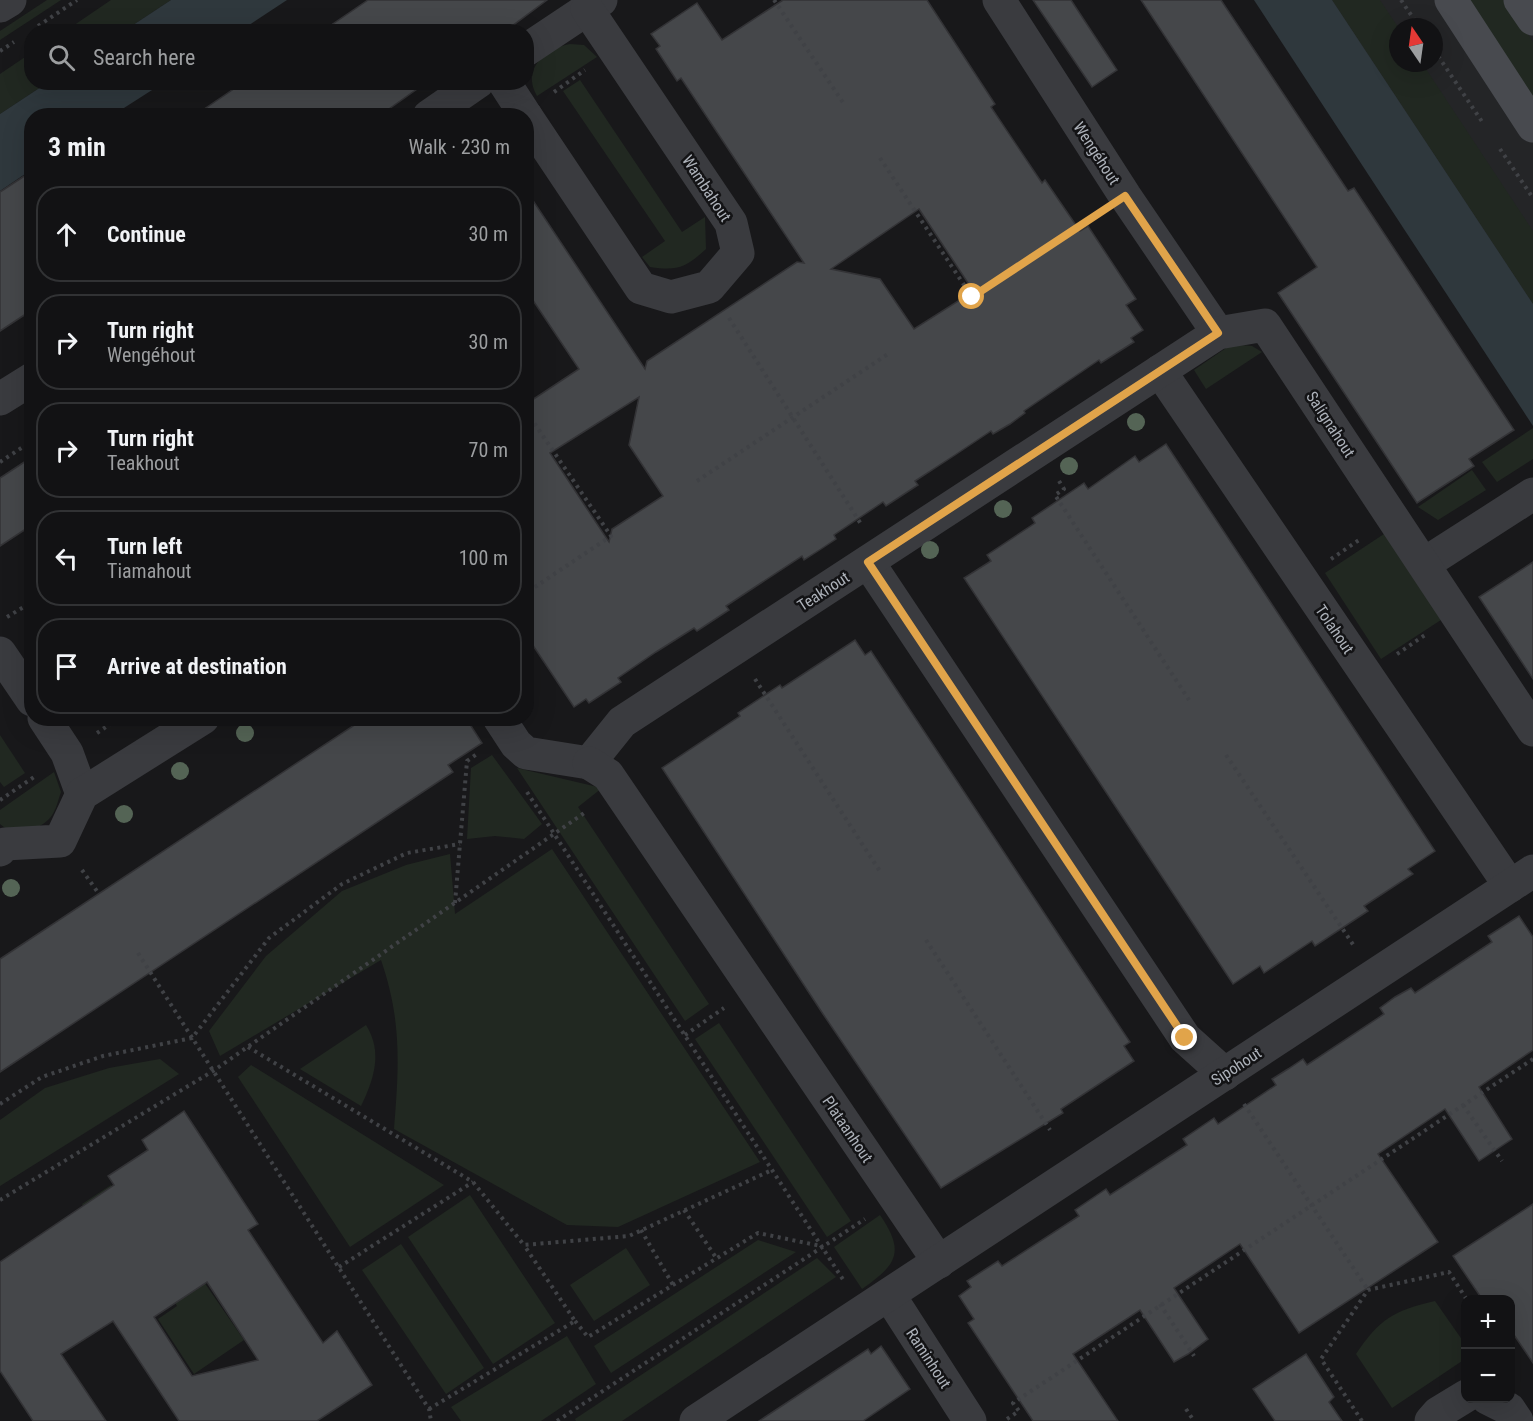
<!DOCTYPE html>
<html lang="en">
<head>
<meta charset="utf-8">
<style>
  :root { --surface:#121214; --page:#1b1b1d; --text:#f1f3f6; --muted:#9c9ea0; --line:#313234 }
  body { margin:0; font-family:"Roboto Condensed",sans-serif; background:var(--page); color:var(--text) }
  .controls { position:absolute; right:18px; bottom:18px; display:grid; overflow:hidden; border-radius:12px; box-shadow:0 6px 24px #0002 }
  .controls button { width:54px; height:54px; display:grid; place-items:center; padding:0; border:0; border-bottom:2px solid var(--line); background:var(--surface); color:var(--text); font:30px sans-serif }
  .compass { position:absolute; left:1389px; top:18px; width:54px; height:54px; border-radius:50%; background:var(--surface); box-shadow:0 6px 24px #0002; rotate:347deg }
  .stop { position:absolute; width:18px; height:18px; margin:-14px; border:4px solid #e1a44a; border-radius:50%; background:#fff }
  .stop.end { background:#e1a44a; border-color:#fff; box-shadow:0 2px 6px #0008 }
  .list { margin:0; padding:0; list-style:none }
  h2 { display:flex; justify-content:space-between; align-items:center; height:78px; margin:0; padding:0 24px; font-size:26px }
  h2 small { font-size:20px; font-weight:400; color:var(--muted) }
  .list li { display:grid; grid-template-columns:39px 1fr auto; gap:18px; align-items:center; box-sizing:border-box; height:96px; margin:0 12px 12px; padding:0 12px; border:2px solid var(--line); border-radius:24px }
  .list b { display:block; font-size:22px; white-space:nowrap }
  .list p { margin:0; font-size:20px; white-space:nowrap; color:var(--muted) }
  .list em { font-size:20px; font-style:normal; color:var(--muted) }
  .icon { flex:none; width:33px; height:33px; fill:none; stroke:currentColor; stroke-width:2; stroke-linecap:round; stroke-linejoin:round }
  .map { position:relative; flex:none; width:1533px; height:1421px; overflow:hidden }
  .search { position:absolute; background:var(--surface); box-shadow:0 6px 24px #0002; left:24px; top:24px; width:510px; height:66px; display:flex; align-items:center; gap:15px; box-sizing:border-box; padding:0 21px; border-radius:24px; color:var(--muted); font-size:22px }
  .panel { position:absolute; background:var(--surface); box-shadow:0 6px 24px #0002; left:24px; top:108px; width:510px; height:618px; border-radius:24px }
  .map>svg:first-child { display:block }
  .built { fill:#242527; fill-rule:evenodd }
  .green { fill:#212821 }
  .water { fill:#2f383d }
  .building { fill:#45474a; stroke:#333336; stroke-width:1.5; fill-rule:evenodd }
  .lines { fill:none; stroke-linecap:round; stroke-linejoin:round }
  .path { stroke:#404246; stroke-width:4; stroke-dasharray:3 4.5; stroke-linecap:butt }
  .street { stroke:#3a3b3f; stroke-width:33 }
  .secondary { stroke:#484a4f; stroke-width:33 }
  .tree { fill:#546455 }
  .route { stroke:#e1a44a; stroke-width:8 }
  .labels { text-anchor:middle; stroke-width:5; stroke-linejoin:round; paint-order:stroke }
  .street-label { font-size:16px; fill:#acb1b9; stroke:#131315 }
</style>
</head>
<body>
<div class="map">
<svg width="1533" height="1421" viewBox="0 0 1533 1421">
  <rect width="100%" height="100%" fill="#18181a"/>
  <!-- built -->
  <path class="built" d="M 1283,0 L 1533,0 L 1533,375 ZM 1398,27 L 1434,27 L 1434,63 L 1398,63 Z"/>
  <!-- green -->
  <g class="green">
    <path d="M 47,0 L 61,0 L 0,40 L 0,31 Z"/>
    <path d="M 111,0 L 171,0 L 124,31 L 64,32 Z"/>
    <path d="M 1332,0 L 1380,0 L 1398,27 L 1398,63 L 1422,63 L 1533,231 L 1533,304 Z"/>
    <path d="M 1467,0 L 1505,0 L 1533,42 L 1533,100 Z"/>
    <path d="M 570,44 L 584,45 L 597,57 L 537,96 C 521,69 545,49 570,44 Z"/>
    <path d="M 31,53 L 32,82 L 47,83 L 0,114 L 0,74 Z"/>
    <path d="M 580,80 L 682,232 L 705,217 L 706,249 C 685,268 678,271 650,267 L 642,257 L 665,241 L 563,91 Z"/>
    <path d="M 1240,345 L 1252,346 L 1262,352 L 1206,389 L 1194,370 L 1229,346 Z"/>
    <path d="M 1533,428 L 1533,459 L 1497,482 L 1482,462 Z"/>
    <path d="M 1472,470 L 1486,490 L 1438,520 L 1418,507 Z"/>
    <path d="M 1387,532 L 1444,618 L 1381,659 L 1325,573 Z"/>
    <path d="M 0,735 L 25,773 L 4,787 L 0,782 Z"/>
    <path d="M 492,755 L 542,824 L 524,839 L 495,836 L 467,839 L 471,768 Z"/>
    <path d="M 517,768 L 602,788 L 578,807 L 709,1004 L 685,1021 Z"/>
    <path d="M 54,772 L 61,792 C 58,800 56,812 49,819 C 36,832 14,837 0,824 L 0,810 Z"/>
    <path d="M 552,849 L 760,1162 L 618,1227 L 567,1225 L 394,1129 C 399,1066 402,1021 381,960 L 220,1056 L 209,1031 L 266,956 L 342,891 L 406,865 L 450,854 L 455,914 Z"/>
    <path d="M 719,1023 L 851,1221 L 827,1237 L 695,1039 Z"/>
    <path d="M 366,1025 C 383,1052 374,1079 361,1106 L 300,1069 Z"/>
    <path d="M 160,1059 L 179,1074 L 0,1186 L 0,1120 L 45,1088 L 109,1068 Z"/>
    <path d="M 251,1065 L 444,1185 L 350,1247 L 238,1077 Z"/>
    <path d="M 111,1185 L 146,1240 L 195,1269 L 244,1340 L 194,1374 L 158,1319 L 177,1306 L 162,1282 L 142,1294 L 82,1204 Z"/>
    <path d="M 470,1195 L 555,1323 L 493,1364 L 408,1237 Z"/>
    <path d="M 880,1215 C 906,1253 896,1265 862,1289 L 834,1247 Z"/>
    <path d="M 758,1240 L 796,1252 L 611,1373 L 594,1346 Z"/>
    <path d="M 401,1244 L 484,1368 L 446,1394 L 362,1270 Z"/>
    <path d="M 626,1248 L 650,1285 L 594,1321 L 570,1285 Z"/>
    <path d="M 817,1258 L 836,1277 L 622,1421 L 576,1421 L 575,1419 Z"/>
    <path d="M 1435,1301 L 1465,1344 L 1465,1359 L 1392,1408 L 1356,1354 C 1379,1319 1395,1310 1435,1301 Z"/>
    <path d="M 567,1336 L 596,1384 L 541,1421 L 461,1421 L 451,1407 Z"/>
  </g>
  <!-- water -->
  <g class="water">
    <path d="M 171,0 L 287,0 L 240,31 L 124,31 Z"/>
    <path d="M 1254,0 L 1332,0 L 1533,304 L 1533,426 Z"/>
    <path d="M 47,83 L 163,83 L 113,115 L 32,116 L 31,170 L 0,191 L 0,114 Z"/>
  </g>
  <!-- building -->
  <g class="building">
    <path d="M 368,0 L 547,0 L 504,32 L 321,32 Z"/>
    <path d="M 783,0 L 927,0 L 995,104 L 991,107 L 1042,183 L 1045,180 L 1080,231 L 1088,226 L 1136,299 L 1126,305 L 1143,330 L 1131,338 L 1134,342 L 1101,363 L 1099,360 L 1024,411 L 1025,413 L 1010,424 L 993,434 L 991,431 L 955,455 L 915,481 L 918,485 L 886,506 L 883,502 L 834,535 L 836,539 L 821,549 L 804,560 L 802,556 L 726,606 L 729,610 L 697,631 L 694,628 L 656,652 L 618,678 L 621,682 L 589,703 L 586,699 L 574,707 L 526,635 L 526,404 L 579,369 L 526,290 L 526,190 L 645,369 L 647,361 L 797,262 L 804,263 L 681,78 L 677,81 L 656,49 L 660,46 L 651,34 L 697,3 L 722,40 ZM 919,209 L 978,298 L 966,296 L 914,329 L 880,279 L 831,269 ZM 639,397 L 629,445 L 663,496 L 612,529 L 609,542 L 550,453 Z"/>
    <path d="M 1033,0 L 1071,0 L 1117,70 L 1092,87 Z"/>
    <path d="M 1141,0 L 1221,0 L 1348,191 L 1354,188 L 1514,430 L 1469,459 L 1474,466 L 1417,503 L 1278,293 L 1317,267 Z"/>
    <path d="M 244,82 L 412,82 L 417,89 L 379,116 L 194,116 Z"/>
    <path d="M 32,171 L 32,310 L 0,331 L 0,192 Z"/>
    <path d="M 1166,444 L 1435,851 L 1408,869 L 1413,874 L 1364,906 L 1368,911 L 1315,946 L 1312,941 L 1264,973 L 1260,966 L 1233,984 L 964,578 L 991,561 L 987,555 L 1035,523 L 1032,518 L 1084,483 L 1088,489 L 1135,456 L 1139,462 Z"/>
    <path d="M 32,457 L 32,525 L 0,546 L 0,478 Z"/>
    <path d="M 1533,562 L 1533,679 L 1479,597 Z"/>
    <path d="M 855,640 L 865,655 L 871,651 L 1074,958 L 1130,1042 L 1124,1046 L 1134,1061 L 1061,1109 L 1063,1113 L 941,1188 L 823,1014 L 662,768 L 740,716 L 738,713 L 780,685 L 782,688 Z"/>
    <path d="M 365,718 L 466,718 L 482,743 L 448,765 L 453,772 L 0,1072 L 0,959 Z"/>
    <path d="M 1519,916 L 1533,937 L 1533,1050 L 1479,1087 L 1512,1139 L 1479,1161 L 1445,1109 L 1378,1154 L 1438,1242 L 1299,1333 L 1240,1244 L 1174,1288 L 1208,1339 L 1188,1354 L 1174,1362 L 1140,1310 L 1073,1354 L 1118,1421 L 1033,1421 L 968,1323 L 974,1319 L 959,1296 L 971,1287 L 967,1281 L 998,1261 L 1002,1266 L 1079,1216 L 1075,1210 L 1106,1189 L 1110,1195 L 1187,1145 L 1183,1139 L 1214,1118 L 1218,1124 L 1276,1085 L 1272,1079 L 1288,1069 L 1303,1059 L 1307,1065 L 1384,1014 L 1380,1008 L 1395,997 L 1411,988 L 1415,993 L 1492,942 L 1488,936 Z"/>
    <path d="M 184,1111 L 258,1224 L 248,1230 L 323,1343 L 337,1331 L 372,1385 L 317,1421 L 179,1421 L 113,1321 L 61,1354 L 106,1421 L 33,1421 L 0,1371 L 0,1262 L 114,1185 L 108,1176 L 148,1150 L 142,1140 ZM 207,1282 L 258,1360 L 192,1376 L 154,1317 Z"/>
    <path d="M 1533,1204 L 1533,1363 L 1510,1329 L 1510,1299 L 1490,1299 L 1488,1296 L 1482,1299 L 1453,1256 Z"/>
    <path d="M 881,1346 L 910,1389 L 863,1421 L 759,1421 L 868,1349 L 871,1354 Z"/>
    <path d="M 1306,1354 L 1334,1397 L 1329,1402 L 1342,1421 L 1275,1421 L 1253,1389 Z"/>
  </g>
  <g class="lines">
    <!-- path -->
    <g class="path">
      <path d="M 774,0 L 844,104"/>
      <path d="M 1401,0 L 1419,27"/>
      <path d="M 38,26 L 77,0"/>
      <path d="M 1434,50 L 1483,123"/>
      <path d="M 0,51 L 14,42"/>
      <path d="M 554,92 L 585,70"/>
      <path d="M 1500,149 L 1533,198"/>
      <path d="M 880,158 L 972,297 L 1095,216"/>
      <path d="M 729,318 L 861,524"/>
      <path d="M 526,411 L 611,536 L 526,593"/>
      <path d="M 0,462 L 32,441"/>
      <path d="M 697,481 L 888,354"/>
      <path d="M 1059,481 L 1064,489 L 1055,495 L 1189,700"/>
      <path d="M 1331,559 L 1362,538"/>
      <path d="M 7,617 L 32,602"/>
      <path d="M 1397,654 L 1425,635"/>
      <path d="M 755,679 L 881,873"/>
      <path d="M 97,733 L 119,718"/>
      <path d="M 1226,755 L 1354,946"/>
      <path d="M 527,792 L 844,1281"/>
      <path d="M 0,800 L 37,775"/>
      <path d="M 82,870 L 99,894"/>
      <path d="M 455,903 L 467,761 L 477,754"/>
      <path d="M 926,940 L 1050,1130"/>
      <path d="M 138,953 L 429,1409 L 431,1421"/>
      <path d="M 685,1035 L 724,1008"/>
      <path d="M 248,1047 L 473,1182 L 524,1245 L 629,1236 L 772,1170"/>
      <path d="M 0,1104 L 42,1077 L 103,1056 L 192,1038 L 269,938 L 342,884 L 407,853 L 460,844"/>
      <path d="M 1244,1104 L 1368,1290"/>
      <path d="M 1463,1105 L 1502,1161"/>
      <path d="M 0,1200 L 213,1071 L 587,811"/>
      <path d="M 684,1210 L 717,1259"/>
      <path d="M 641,1230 L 673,1285"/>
      <path d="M 339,1267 L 473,1182"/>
      <path d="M 1160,1304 L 1194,1356"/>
      <path d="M 575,1321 L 588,1337 L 758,1233 L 821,1246"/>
      <path d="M 429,1409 L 575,1321 L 524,1245"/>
      <path d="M 1186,1409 L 1194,1421"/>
      <path d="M 1007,1419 L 1019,1411 L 1013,1403 L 1533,1059"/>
      <path d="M 557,1421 L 865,1219"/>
      <path d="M 1362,1421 L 1321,1359 L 1368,1290 L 1449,1272 L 1467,1300"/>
    </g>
    <!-- street -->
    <g class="street">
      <path d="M 999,0 L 1125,196 L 1218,333"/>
      <path d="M 0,6 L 10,0"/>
      <path d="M 526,50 L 601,0"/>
      <path d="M 504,82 L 526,116"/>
      <path d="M 429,116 L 478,82"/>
      <path d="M 526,116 L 641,288 L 671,297 L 709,287 L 738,253 L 731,223 L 587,9"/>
      <path d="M 1160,371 L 1510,886"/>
      <path d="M 0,399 L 32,379"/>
      <path d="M 868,562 L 1185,1038 L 1225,1074"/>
      <path d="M 1424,564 L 1533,494"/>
      <path d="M 0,653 L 32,700"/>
      <path d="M 44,718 L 67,753 L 82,794"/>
      <path d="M 499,718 L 516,744 L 526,753 L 589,763 L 622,722 L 1218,333 L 1265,325 L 1533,730"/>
      <path d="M 589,763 L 608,775 L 939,1262"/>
      <path d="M 0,850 L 5,844 L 60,841 L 82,794 L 203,718"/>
      <path d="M 889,1295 L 970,1421"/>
      <path d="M 1487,1398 L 1509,1409 L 1517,1421"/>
      <path d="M 696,1421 L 1533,871"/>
      <path d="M 1431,1421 L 1438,1413 L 1466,1396"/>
    </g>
    <!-- secondary -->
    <g class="secondary">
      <path d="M 1451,0 L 1533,126"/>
      <path d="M 1520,0 L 1533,19"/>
    </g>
  </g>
  <!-- trees -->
  <g class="tree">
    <circle cx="1136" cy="422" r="9"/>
    <circle cx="1069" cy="466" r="9"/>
    <circle cx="1003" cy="509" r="9"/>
    <circle cx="930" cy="550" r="9"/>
    <circle cx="245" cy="733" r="9"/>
    <circle cx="180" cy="771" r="9"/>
    <circle cx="124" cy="814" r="9"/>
    <circle cx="11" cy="888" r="9"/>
  </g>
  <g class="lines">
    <!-- route -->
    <path class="route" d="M 972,297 L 1125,196 L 1218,333 L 868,562 L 1185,1038"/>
  </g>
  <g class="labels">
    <!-- street labels -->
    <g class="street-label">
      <text transform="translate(1097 153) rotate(57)" y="6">Wengéhout</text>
      <text transform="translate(707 188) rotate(57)" y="6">Wambahout</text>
      <text transform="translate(1331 424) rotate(57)" y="6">Salignahout</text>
      <text transform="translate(823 591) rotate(-33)" y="6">Teakhout</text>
      <text transform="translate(1335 629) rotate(56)" y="6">Tolahout</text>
      <text transform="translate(1236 1066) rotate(-33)" y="6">Sipohout</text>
      <text transform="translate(848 1129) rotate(56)" y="6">Plataanhout</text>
      <text transform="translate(929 1358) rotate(57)" y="6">Raminhout</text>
    </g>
  </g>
</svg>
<div class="controls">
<button>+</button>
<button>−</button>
</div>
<svg class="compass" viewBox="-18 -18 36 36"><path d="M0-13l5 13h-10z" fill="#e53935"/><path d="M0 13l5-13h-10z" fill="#9c9ea0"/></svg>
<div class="stop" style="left:972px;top:297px"></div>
<div class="stop end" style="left:1185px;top:1038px"></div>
<div class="search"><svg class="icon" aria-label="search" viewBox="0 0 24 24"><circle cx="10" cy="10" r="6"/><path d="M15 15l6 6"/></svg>Search here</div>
<section class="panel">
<h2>3 min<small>Walk · 230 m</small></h2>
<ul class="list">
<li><svg class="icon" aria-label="ahead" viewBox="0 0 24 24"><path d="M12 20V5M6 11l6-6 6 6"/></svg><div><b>Continue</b></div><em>30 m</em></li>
<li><svg class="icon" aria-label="right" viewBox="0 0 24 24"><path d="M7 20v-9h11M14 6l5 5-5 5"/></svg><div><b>Turn right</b><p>Wengéhout</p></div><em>30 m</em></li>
<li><svg class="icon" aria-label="right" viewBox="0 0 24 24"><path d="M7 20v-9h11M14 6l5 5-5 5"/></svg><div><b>Turn right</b><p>Teakhout</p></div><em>70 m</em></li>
<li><svg class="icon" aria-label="left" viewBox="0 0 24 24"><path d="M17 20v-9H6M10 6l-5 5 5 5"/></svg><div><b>Turn left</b><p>Tiamahout</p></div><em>100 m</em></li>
<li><svg class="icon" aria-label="arrive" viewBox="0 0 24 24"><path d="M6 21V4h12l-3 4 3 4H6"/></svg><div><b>Arrive at destination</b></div></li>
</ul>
</section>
</div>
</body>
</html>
